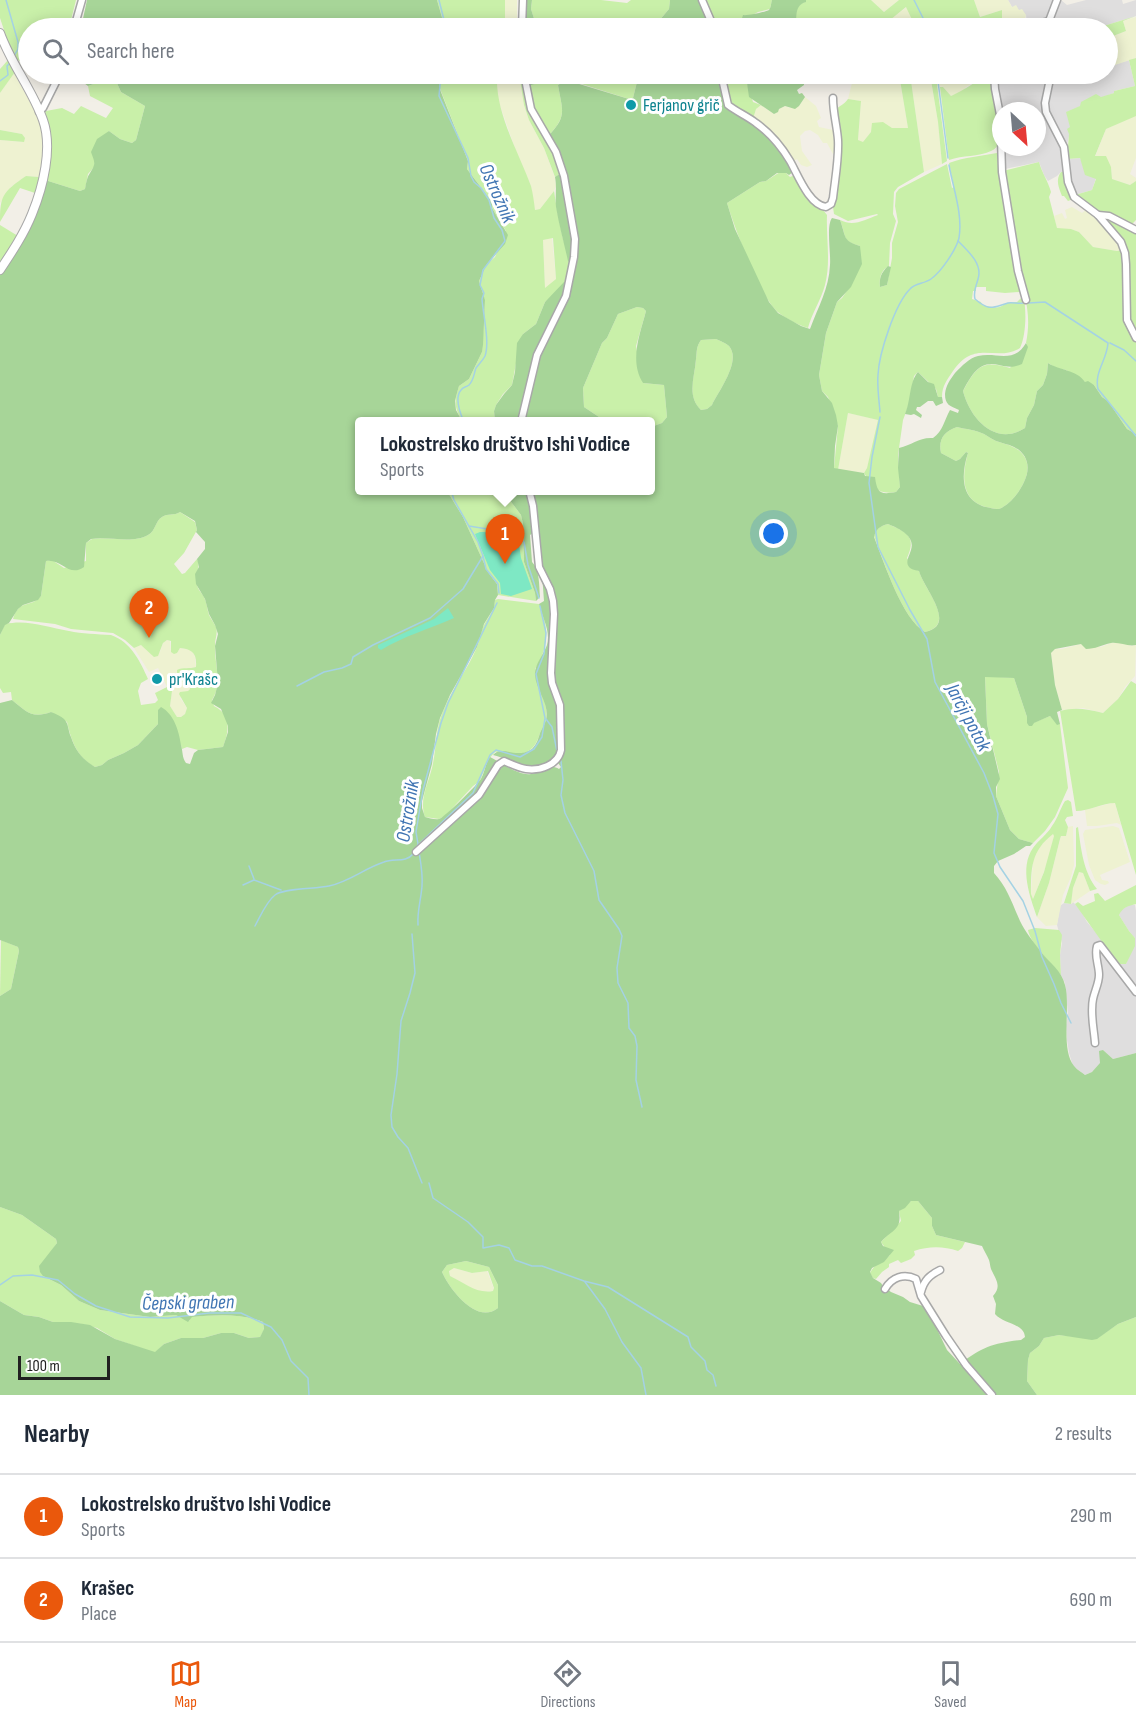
<!DOCTYPE html>
<html lang="en">
<head>
<meta charset="utf-8">
<style>
  :root { --surface:#fff; --page:#f2f2f3; --text:#1f2937; --muted:#747a83; --line:#e0e1e3; --accent:#ea580c }
  body { margin:0; font-family:"Sofia Sans Condensed",sans-serif; background:var(--page); color:var(--text) }
  .compass { position:absolute; left:992px; top:102px; width:54px; height:54px; border-radius:50%; background:var(--surface); box-shadow:0 3px 15px #0003; rotate:154deg }
  .scale { position:absolute; left:18px; bottom:15px; width:92px; box-sizing:border-box; padding-left:6px; border:3px solid #212121; border-top:0; font-size:16px; line-height:21px; white-space:nowrap; color:#212121; -webkit-text-stroke:4px #fff; paint-order:stroke }
  .you { position:absolute; left:774px; top:534px; width:21px; height:21px; margin:-15px; border:4px solid #fff; border-radius:50%; background:#1a73e8; box-shadow:0 0 0 9px #1a73e833 }
  .badge { display:grid; place-items:center; width:39px; height:39px; border-radius:50%; background:var(--accent); color:#fff; font-size:20px; font-weight:700 }
  .pin { position:absolute; translate:-50% -50px; filter:drop-shadow(0 2px 3px #0008) }
  .pin::after { content:''; position:absolute; top:32px; width:21px; height:18px; background:inherit; clip-path:polygon(0 0,100% 0,50% 100%) }
  .popup { position:absolute; left:355px; top:417px; width:300px; height:78px; box-sizing:border-box; display:grid; place-content:center; border-radius:6px; background:var(--surface); filter:drop-shadow(0 2px 4px #0005); font-size:20px; white-space:nowrap; color:var(--muted) }
  .popup b { font-size:22px; color:var(--text) }
  .popup::after { content:''; position:absolute; left:50%; top:100%; margin-left:-12px; border:12px solid transparent; border-top-color:var(--surface) }
  .list { margin:0; padding:0; list-style:none }
  h2 { display:flex; justify-content:space-between; align-items:center; height:78px; margin:0; padding:0 24px; font-size:26px }
  h2 small { font-size:20px; font-weight:400; color:var(--muted) }
  .list li { display:grid; grid-template-columns:39px 1fr auto; gap:18px; align-items:center; box-sizing:border-box; height:84px; padding:0 24px; border-top:2px solid var(--line) }
  .list b { display:block; font-size:22px; white-space:nowrap }
  .list p { margin:0; font-size:20px; white-space:nowrap; color:var(--muted) }
  .list em { font-size:20px; font-style:normal; color:var(--muted) }
  .icon { flex:none; width:33px; height:33px; fill:none; stroke:currentColor; stroke-width:2; stroke-linecap:round; stroke-linejoin:round }
  .map { position:relative; flex:none; width:1136px; height:1395px; overflow:hidden }
  .search { position:absolute; background:var(--surface); box-shadow:0 3px 15px #0003; left:18px; right:18px; top:18px; height:66px; display:flex; align-items:center; gap:15px; box-sizing:border-box; padding:0 21px; border-radius:33px; color:var(--muted); font-size:22px }
  .sheet { height:246px; background:var(--surface) }
  nav { display:flex; justify-content:space-around; align-items:center; box-sizing:border-box; height:84px; border-top:2px solid var(--line); background:var(--surface); font-size:16px; color:var(--muted) }
  nav a { display:grid; justify-items:center; gap:3px }
  nav .on { color:var(--accent) }
  .map>svg:first-child { display:block }
  .residential { fill:#dfdede; fill-rule:evenodd }
  .farmland { fill:#eef2d1 }
  .grass { fill:#c9f0a9; fill-rule:evenodd }
  .forest { fill:#a7d598; fill-rule:evenodd }
  .pitch { fill:#7ee8c4 }
  .lines { fill:none; stroke-linecap:round; stroke-linejoin:round }
  .stream { stroke:#a4d2e4; stroke-width:1.5 }
  .minor-casing { stroke:#a8a8a8; stroke-width:9 }
  .tertiary-casing { stroke:#a8a8a8; stroke-width:10 }
  .minor { stroke:#fff; stroke-width:6 }
  .tertiary { stroke:#fff; stroke-width:8 }
  .culture-dot { fill:#0f9aa8; stroke:#fff; stroke-width:2 }
  .labels { text-anchor:middle; stroke-width:6; stroke-linejoin:round; paint-order:stroke }
  .culture-label { font-size:18px; fill:#0d838f; stroke:#fff; text-anchor:start }
  .water-label { font-size:20px; font-style:italic; fill:#4075b3; stroke:#fff }
</style>
</head>
<body>
<div class="map">
<svg width="1136" height="1395" viewBox="0 0 1136 1395">
  <rect width="100%" height="100%" fill="#f2efe7"/>
  <!-- residential -->
  <g class="residential">
    <path d="M 1008,0 L 1061,0 L 1067,5 L 1086,0 L 1122,0 L 1123,4 L 1136,0 L 1136,16 L 1097,28 L 1012,28 L 1027,22 L 1026,15 L 1012,7 Z"/>
    <path d="M 1129,60 L 1135,86 L 1114,91 L 1114,93 L 1080,106 L 1069,119 L 1071,127 L 1067,145 L 1067,159 L 1080,158 L 1088,175 L 1096,178 L 1092,190 L 1071,196 L 1068,191 L 1064,173 L 1061,172 L 1057,176 L 1048,181 L 1044,175 L 1039,162 L 1000,170 L 998,145 L 1000,125 L 994,98 L 992,74 L 1108,74 L 1108,67 ZM 1001,111 L 1037,111 L 1037,147 L 1001,147 Z"/>
    <path d="M 1073,902 L 1080,909 L 1087,922 L 1098,935 L 1110,953 L 1120,964 L 1126,964 L 1135,938 L 1129,931 L 1119,915 L 1121,910 L 1129,905 L 1135,905 L 1136,911 L 1136,1053 L 1113,1059 L 1103,1050 L 1101,1063 L 1098,1067 L 1092,1072 L 1085,1075 L 1073,1066 L 1069,1053 L 1067,1040 L 1066,1025 L 1068,1014 L 1065,983 L 1061,975 L 1060,955 L 1062,943 L 1057,925 L 1060,906 L 1064,903 L 1071,904 Z"/>
  </g>
  <!-- farmland -->
  <g class="farmland">
    <rect x="505" y="0" width="12" height="28"/>
    <path d="M 871,0 L 899,0 L 884,12 Z"/>
    <path d="M 974,0 L 1008,0 L 1012,7 L 1016,5 L 1019,10 L 1022,9 L 1026,15 L 1025,18 L 1009,23 L 1002,20 L 1002,10 L 980,17 Z"/>
    <path d="M 907,7 L 916,28 L 894,28 L 889,20 Z"/>
    <path d="M 1136,17 L 1136,58 L 1109,67 L 1108,38 L 1126,31 L 1123,21 Z"/>
    <path d="M 14,73 L 37,115 L 42,129 L 42,159 L 39,177 L 26,176 L 11,187 L 0,203 L 0,140 L 23,142 L 22,134 L 0,130 L 0,93 Z"/>
    <path d="M 511,74 L 519,74 L 524,105 L 529,120 L 544,148 L 555,178 L 556,186 L 554,191 L 540,209 L 535,210 L 530,183 L 518,157 L 496,94 L 497,78 Z"/>
    <path d="M 847,74 L 899,74 L 908,128 L 892,128 L 871,132 L 863,143 L 858,140 L 861,101 L 848,99 L 852,83 Z"/>
    <path d="M 910,74 L 930,74 L 938,122 L 942,164 L 924,172 Z"/>
    <path d="M 935,74 L 988,74 L 966,87 L 963,91 L 951,96 L 943,87 L 937,86 Z"/>
    <path d="M 805,97 L 816,106 L 821,118 L 817,121 L 819,127 L 833,130 L 836,152 L 833,154 L 827,143 L 823,143 L 818,135 L 810,130 L 805,131 L 800,136 L 802,151 L 812,165 L 807,167 L 801,165 L 797,159 L 792,162 L 753,119 L 756,109 L 761,105 L 774,114 L 779,109 L 785,106 L 790,108 L 799,106 Z"/>
    <path d="M 1134,116 L 1136,116 L 1136,158 L 1130,174 L 1136,178 L 1136,181 L 1130,185 L 1112,179 L 1111,167 L 1095,157 L 1106,129 Z"/>
    <path d="M 1072,207 L 1082,213 L 1086,210 L 1097,218 L 1115,238 L 1122,250 L 1117,251 L 1093,247 L 1079,232 L 1071,229 L 1057,229 L 1054,216 L 1062,213 L 1065,219 L 1067,218 L 1065,210 Z"/>
    <path d="M 552,238 L 556,279 L 547,288 L 545,288 L 543,240 Z"/>
    <path d="M 848,413 L 879,420 L 867,468 L 864,473 L 838,470 Z"/>
    <path d="M 167,640 L 170,641 L 171,652 L 177,653 L 180,648 L 189,649 L 193,652 L 195,657 L 196,667 L 192,668 L 188,668 L 184,681 L 188,682 L 190,689 L 180,698 L 187,708 L 185,714 L 181,717 L 177,717 L 170,706 L 172,691 L 167,687 L 158,668 L 149,672 L 134,648 L 141,645 L 160,652 L 163,643 Z"/>
    <path d="M 1111,643 L 1124,643 L 1131,646 L 1136,645 L 1135,676 L 1125,687 L 1118,699 L 1103,713 L 1083,708 L 1062,710 L 1055,685 L 1051,653 L 1055,649 L 1062,649 L 1081,644 L 1101,647 Z"/>
    <path d="M 1112,803 L 1115,803 L 1121,825 L 1117,823 L 1097,826 L 1087,826 L 1085,810 Z"/>
    <path d="M 1073,826 L 1074,865 L 1071,877 L 1063,895 L 1057,925 L 1046,926 L 1037,917 L 1049,883 L 1061,836 L 1066,836 L 1068,827 Z"/>
    <path d="M 1113,826 L 1119,828 L 1130,862 L 1100,875 L 1102,880 L 1108,881 L 1109,883 L 1105,885 L 1101,884 L 1095,880 L 1089,865 L 1083,834 L 1085,830 Z"/>
    <path d="M 1053,833 L 1054,836 L 1048,861 L 1033,899 L 1031,894 L 1033,859 L 1037,849 Z"/>
    <path d="M 1079,872 L 1083,873 L 1090,891 L 1071,904 L 1073,888 Z"/>
    <path d="M 454,1268 L 472,1273 L 487,1271 L 494,1289 L 493,1291 L 484,1292 L 473,1289 L 450,1276 L 449,1270 Z"/>
  </g>
  <!-- grass -->
  <g class="grass">
    <path d="M 0,0 L 76,0 L 69,28 L 28,28 L 28,66 L 13,57 L 0,18 Z"/>
    <path d="M 437,0 L 505,0 L 505,28 L 445,28 Z"/>
    <path d="M 532,0 L 601,0 L 627,3 L 631,0 L 670,0 L 669,9 L 653,28 L 537,28 L 531,9 Z"/>
    <path d="M 704,0 L 772,0 L 770,9 L 758,12 L 741,21 L 739,28 L 716,28 Z"/>
    <path d="M 806,0 L 871,0 L 884,12 L 899,0 L 974,0 L 980,17 L 1002,10 L 1002,20 L 1009,23 L 1025,18 L 1027,22 L 1012,28 L 958,28 L 944,24 L 938,24 L 933,28 L 930,28 L 928,21 L 925,23 L 926,28 L 916,28 L 906,7 L 890,20 L 894,28 L 795,28 C 797,18 793,6 805,2 Z"/>
    <path d="M 1136,16 L 1123,21 L 1126,31 L 1108,38 L 1108,28 L 1097,28 Z"/>
    <path d="M 1136,58 L 1136,116 L 1106,129 L 1095,156 L 1106,156 L 1111,167 L 1112,179 L 1130,185 L 1136,181 L 1136,220 L 1131,225 L 1091,207 L 1075,195 L 1092,190 L 1096,179 L 1085,175 L 1080,158 L 1067,159 L 1069,134 L 1067,129 L 1070,127 L 1066,112 L 1080,106 L 1081,102 L 1096,94 L 1101,97 L 1114,93 L 1114,91 L 1135,86 L 1129,60 Z"/>
    <path d="M 8,60 L 15,72 L 0,93 L 0,69 Z"/>
    <path d="M 440,74 L 511,74 L 497,78 C 496,114 519,153 531,186 C 533,194 534,202 535,210 L 540,209 L 554,191 L 557,210 L 563,239 L 571,263 L 568,282 L 545,302 L 536,324 L 523,334 L 517,358 L 512,385 L 503,394 L 496,405 L 494,411 L 495,421 L 462,421 C 454,406 454,402 459,386 L 469,379 L 482,352 L 485,301 L 479,281 L 487,264 L 495,257 L 506,231 L 492,208 L 492,202 L 467,169 L 468,161 L 439,86 ZM 553,238 L 556,279 L 545,288 L 543,240 Z"/>
    <path d="M 519,74 L 524,74 L 526,96 L 554,153 L 561,173 L 555,177 L 544,148 L 529,120 L 524,105 Z"/>
    <path d="M 553,74 L 639,74 L 633,98 L 629,99 L 572,81 L 566,80 L 558,85 C 562,110 568,116 548,136 L 536,116 L 528,86 L 549,80 L 553,76 Z"/>
    <path d="M 722,74 L 749,74 L 747,83 L 753,102 L 761,105 L 756,109 L 753,119 L 729,103 Z"/>
    <path d="M 899,74 L 910,74 L 924,172 L 898,187 L 894,192 L 893,214 L 896,221 L 890,243 L 889,266 C 881,270 879,278 880,287 L 887,285 L 892,258 L 892,243 L 898,222 L 895,206 L 896,193 L 899,189 L 947,164 L 952,188 L 954,187 L 949,163 C 965,157 981,156 997,153 L 999,155 L 1020,289 L 1019,292 L 1005,293 L 986,291 L 986,287 L 976,287 L 976,291 L 973,291 L 972,299 L 981,302 L 982,305 C 991,307 999,310 1006,303 L 1017,302 L 1023,296 C 1027,309 1026,336 1020,348 C 996,363 976,338 953,371 C 947,380 942,386 942,397 L 938,397 L 936,389 L 918,372 L 914,376 L 909,404 L 903,420 L 898,455 L 900,487 L 896,492 C 879,495 873,488 864,473 L 867,468 L 878,420 L 848,413 L 838,470 L 834,468 L 838,426 L 828,397 L 822,391 L 819,375 L 826,333 L 837,302 L 842,298 L 853,282 L 860,246 C 841,240 847,238 840,220 C 854,227 864,220 878,215 L 877,214 L 848,221 L 834,214 L 833,207 L 837,190 L 834,112 C 838,106 844,105 848,99 L 861,101 L 858,140 L 863,142 L 871,132 L 872,123 L 883,122 L 892,128 L 908,128 Z"/>
    <path d="M 930,74 L 935,74 L 936,77 L 947,161 L 942,164 L 938,122 Z"/>
    <path d="M 988,74 L 992,74 C 993,81 993,90 994,98 C 996,111 1009,144 991,151 C 978,157 963,155 949,160 L 940,87 L 943,87 L 951,96 C 965,90 976,81 988,74 Z"/>
    <path d="M 107,79 L 116,81 L 121,92 L 145,106 L 136,140 L 132,143 L 120,139 L 109,131 L 95,162 L 94,167 L 88,174 L 85,189 L 80,191 L 45,180 L 49,128 L 45,113 L 46,111 L 62,108 L 74,114 L 81,106 L 106,118 L 113,108 L 90,96 L 88,86 Z"/>
    <path d="M 0,130 L 22,134 L 25,138 L 24,142 L 0,140 Z"/>
    <path d="M 1039,162 C 1042,173 1048,181 1051,192 L 1049,197 L 1057,228 L 1071,229 L 1079,232 L 1093,247 L 1117,251 L 1122,250 L 1125,319 L 1136,341 L 1136,434 L 1127,429 L 1108,401 L 1102,397 L 1094,385 L 1085,382 L 1066,370 L 1056,368 L 1048,363 L 1047,374 L 1043,385 L 1037,391 L 1034,405 L 1027,418 L 1025,428 C 996,447 970,419 963,391 C 976,367 982,359 1010,368 L 1027,344 L 1026,343 C 1032,313 1024,297 1020,269 C 1014,236 1009,203 1003,171 Z"/>
    <path d="M 780,172 L 786,173 L 790,177 L 795,175 L 827,215 C 826,238 831,262 825,285 C 821,300 812,313 808,328 C 798,325 787,319 779,313 C 761,300 734,226 727,203 L 760,182 L 766,181 Z"/>
    <path d="M 1061,172 L 1064,172 L 1068,191 L 1073,199 L 1068,201 L 1064,196 L 1062,196 C 1059,188 1055,180 1061,172 Z"/>
    <path d="M 26,176 L 39,177 L 35,193 L 20,188 L 0,222 C 0,195 3,192 26,176 Z"/>
    <path d="M 1107,218 L 1136,231 L 1136,333 L 1128,313 L 1127,254 L 1106,220 Z"/>
    <path d="M 0,225 L 18,236 L 0,264 Z"/>
    <path d="M 637,307 L 643,308 L 646,311 L 636,346 L 643,383 L 664,385 L 667,417 L 662,423 L 651,427 L 650,422 L 605,421 L 584,407 L 583,388 L 602,343 L 607,338 L 618,314 Z"/>
    <path d="M 716,339 C 720,341 726,343 729,346 C 742,361 718,392 712,405 L 707,409 L 701,410 C 686,396 695,376 696,359 C 697,351 696,347 701,340 Z"/>
    <path d="M 957,427 C 965,429 976,430 984,434 C 988,436 991,439 996,441 C 1001,443 1008,444 1013,447 C 1028,454 1031,468 1024,482 C 1020,491 1012,502 1003,507 C 998,511 992,508 986,507 C 960,500 962,474 968,453 L 966,452 L 960,459 L 956,461 L 941,453 C 938,440 944,431 957,427 Z"/>
    <path d="M 447,491 L 503,491 L 521,515 L 523,524 L 524,562 L 535,593 L 536,601 L 498,595 L 497,584 L 488,572 L 463,517 Z"/>
    <path d="M 180,512 L 195,522 L 197,530 L 184,553 L 174,564 L 182,574 L 185,573 L 197,559 C 202,569 193,575 197,585 C 198,590 202,593 204,597 C 207,603 207,609 209,615 C 211,619 214,623 216,627 C 218,634 215,638 215,645 C 214,663 223,683 212,700 L 214,706 C 232,715 229,731 223,747 L 198,750 L 187,747 L 182,749 L 181,745 L 158,710 L 158,724 L 138,745 L 124,753 L 108,760 L 102,765 L 95,767 C 77,758 71,740 67,722 L 51,712 C 32,719 27,712 12,700 L 11,692 L 3,693 L 0,688 L 0,635 L 5,624 C 27,619 47,627 69,631 C 82,634 97,634 111,635 C 131,642 140,661 148,679 L 141,683 L 138,691 L 141,705 L 155,703 L 158,700 L 155,693 L 167,687 L 172,691 L 170,706 L 177,717 L 181,717 L 185,714 L 187,708 L 179,694 L 180,692 L 188,691 L 190,689 L 188,682 L 180,681 L 177,674 L 177,670 C 183,667 190,669 196,667 C 197,653 192,649 180,648 L 177,653 L 174,654 L 171,652 L 171,641 L 167,640 L 163,643 L 158,656 L 154,657 L 141,645 L 134,648 L 125,640 L 113,633 L 71,629 L 55,624 L 13,619 C 14,616 15,612 18,609 C 24,602 35,605 41,596 L 46,561 L 52,560 L 64,568 L 86,561 L 86,543 L 92,539 C 109,536 132,544 148,535 C 156,531 155,521 162,517 C 168,513 174,516 180,512 Z"/>
    <path d="M 888,524 C 907,532 917,537 907,558 L 914,569 L 919,571 C 924,589 958,625 925,632 C 902,619 884,562 874,536 C 876,529 880,526 888,524 Z"/>
    <path d="M 498,599 L 539,604 C 540,609 542,613 544,618 C 549,637 545,653 535,669 C 539,682 549,707 546,720 C 545,724 542,728 540,733 C 537,742 534,750 523,753 C 515,756 504,751 495,752 L 488,760 L 480,781 L 473,786 L 446,815 L 439,819 L 425,817 C 419,800 428,784 432,768 C 437,748 435,727 444,709 C 453,687 468,669 477,647 C 480,640 480,632 484,625 C 489,616 494,611 495,600 Z"/>
    <path d="M 985,676 L 1014,678 L 1027,717 L 1027,722 L 1033,723 L 1050,716 L 1057,724 L 1060,724 L 1068,788 L 1055,817 L 1045,831 L 1033,843 L 1019,839 L 1010,830 L 996,796 L 999,772 L 987,724 Z"/>
    <path d="M 1131,681 L 1136,684 L 1136,875 L 1115,803 C 1103,803 1089,811 1076,811 L 1060,711 C 1075,707 1087,709 1103,713 L 1118,699 Z"/>
    <path d="M 1068,800 L 1071,802 L 1073,816 L 1067,817 L 1065,820 L 1068,827 L 1066,836 L 1061,836 L 1060,839 L 1049,883 L 1037,917 C 1030,897 1019,868 1033,848 C 1038,840 1047,835 1052,826 C 1058,818 1060,809 1065,801 ZM 1053,834 L 1054,836 L 1044,872 L 1033,899 L 1031,894 C 1031,868 1031,851 1053,834 Z"/>
    <path d="M 1078,827 C 1081,848 1083,872 1097,889 L 1090,891 L 1083,873 L 1079,872 L 1073,888 L 1071,904 L 1064,903 L 1076,866 L 1076,828 Z"/>
    <path d="M 1136,885 L 1136,904 C 1128,906 1123,907 1119,915 L 1129,931 L 1135,938 L 1135,946 L 1126,964 L 1120,964 L 1110,953 L 1075,904 L 1078,902 L 1083,906 L 1095,901 L 1094,894 L 1098,893 L 1105,901 Z"/>
    <path d="M 1035,928 L 1059,930 L 1062,935 L 1060,955 L 1061,975 C 1052,964 1030,943 1028,930 Z"/>
    <path d="M 1,940 L 18,947 L 19,951 L 11,989 L 0,996 Z"/>
    <path d="M 911,1201 L 918,1201 L 932,1218 L 932,1226 L 936,1235 L 965,1242 L 962,1248 L 958,1251 C 943,1246 929,1246 914,1251 L 915,1255 L 911,1259 L 901,1263 L 898,1260 L 889,1264 L 889,1267 L 882,1272 L 876,1279 L 873,1278 L 870,1273 C 874,1264 884,1262 890,1255 L 881,1242 L 901,1221 L 899,1211 Z"/>
    <path d="M 0,1207 L 22,1215 L 56,1239 L 57,1243 L 49,1255 L 43,1276 L 61,1285 L 79,1301 L 100,1310 L 150,1317 L 176,1315 L 189,1321 L 191,1317 C 216,1315 240,1313 263,1322 L 264,1330 L 260,1337 L 249,1338 L 234,1333 L 221,1333 L 203,1338 L 181,1338 L 164,1344 L 155,1353 L 115,1339 L 97,1328 L 82,1324 L 53,1322 L 39,1317 L 24,1315 L 0,1301 Z"/>
    <path d="M 466,1261 L 489,1267 L 498,1285 L 498,1308 C 477,1325 450,1290 442,1272 L 447,1265 ZM 454,1268 L 472,1273 L 488,1271 L 494,1288 L 493,1291 C 476,1294 465,1283 450,1276 L 449,1271 Z"/>
    <path d="M 1136,1317 L 1136,1395 L 1037,1395 L 1027,1381 L 1028,1360 L 1030,1353 L 1039,1346 L 1044,1338 L 1059,1335 L 1096,1339 L 1118,1324 Z"/>
  </g>
  <!-- forest -->
  <g class="forest">
    <path d="M 87,0 L 437,0 L 445,28 L 81,28 Z"/>
    <path d="M 524,0 L 532,0 L 531,9 L 537,28 L 523,28 Z"/>
    <path d="M 670,0 L 701,0 L 712,28 L 653,28 L 669,9 Z"/>
    <path d="M 772,0 L 806,0 L 806,2 C 793,6 798,18 795,28 L 739,28 L 743,15 C 747,16 766,12 769,10 C 771,8 771,3 772,0 Z"/>
    <path d="M 72,74 L 440,74 L 439,87 L 468,161 L 467,169 L 492,202 L 492,208 L 508,235 L 505,244 L 487,264 L 479,281 L 485,300 L 483,345 L 482,352 L 469,379 L 459,386 L 457,393 L 455,401 L 456,410 L 462,421 L 360,422 L 360,490 L 447,491 L 463,517 L 488,572 L 497,584 L 498,595 L 495,600 L 494,608 L 484,624 L 477,647 L 450,695 L 440,718 L 436,734 L 432,764 L 422,801 L 422,808 L 425,817 C 429,818 435,820 439,819 C 444,818 478,784 481,779 C 485,772 485,764 490,757 C 502,763 518,776 531,774 C 541,773 549,763 559,769 L 561,767 L 558,763 L 563,750 C 538,780 522,763 493,755 C 503,744 515,760 532,749 C 537,744 538,739 540,733 C 542,728 545,724 546,720 C 550,704 536,690 535,675 C 534,665 544,654 547,645 C 551,631 542,617 539,604 L 544,601 L 538,520 L 532,491 L 650,490 L 651,427 L 662,423 L 667,417 L 664,385 L 643,383 C 629,361 640,334 646,311 L 643,308 L 637,307 L 618,314 L 607,338 L 602,343 L 583,388 L 584,407 L 605,421 L 522,421 L 537,359 L 565,304 L 575,263 L 573,213 L 548,136 C 568,116 562,110 558,85 L 566,80 L 629,99 L 633,98 L 639,74 L 719,74 L 725,101 L 756,124 L 781,150 L 793,172 L 789,175 L 786,173 L 777,173 L 766,181 L 760,182 L 727,203 L 735,229 L 769,302 L 778,313 L 801,326 L 810,329 C 818,307 829,289 830,265 C 831,253 826,226 832,218 L 840,220 C 846,236 842,241 860,246 L 862,264 L 851,287 L 837,302 L 826,333 L 819,375 L 822,391 L 832,403 L 836,415 L 838,426 L 835,446 L 834,468 L 864,473 L 865,476 L 875,477 C 877,493 880,495 896,492 L 900,487 L 898,468 L 899,448 C 912,445 919,437 933,438 C 943,431 944,421 950,410 L 958,413 L 959,410 C 950,406 945,405 945,394 C 946,385 950,380 955,373 C 962,366 969,358 978,356 C 997,352 1014,364 1026,343 L 1028,347 L 1022,364 C 1013,368 1008,367 999,365 C 979,360 971,376 963,391 C 970,419 996,447 1025,428 L 1027,418 L 1034,405 L 1037,391 L 1043,385 L 1047,374 L 1048,363 C 1060,371 1076,369 1085,382 L 1088,381 L 1094,385 L 1102,397 L 1108,401 L 1127,429 L 1136,434 L 1136,645 C 1128,647 1120,642 1111,643 C 1102,645 1095,649 1086,649 L 1081,644 L 1055,649 L 1051,653 L 1055,685 L 1062,710 L 1057,712 L 1060,724 L 1057,725 L 1050,716 L 1034,723 L 1032,726 L 1029,726 L 1027,723 L 1027,717 L 1014,678 L 985,677 L 987,724 L 1000,779 L 996,787 L 996,796 L 1010,830 L 1019,839 L 1033,843 L 1030,846 L 1026,846 L 1014,854 L 998,861 L 994,866 L 994,873 C 1007,887 1012,903 1020,921 C 1025,932 1034,942 1041,952 C 1049,962 1062,971 1065,985 C 1071,1006 1060,1049 1074,1066 C 1077,1070 1082,1072 1085,1075 L 1092,1072 L 1100,1063 L 1099,1051 L 1103,1050 L 1113,1059 L 1136,1053 L 1136,1317 L 1118,1324 L 1097,1339 L 1092,1340 L 1059,1335 L 1044,1338 L 1039,1346 L 1030,1353 L 1028,1360 L 1027,1381 L 1037,1395 L 0,1395 L 0,1301 L 24,1315 L 39,1317 L 53,1322 L 71,1322 L 90,1325 L 115,1339 L 155,1352 L 164,1344 L 181,1338 L 203,1338 L 221,1333 L 234,1333 L 249,1338 L 260,1337 L 264,1329 L 263,1322 C 240,1313 216,1315 192,1317 L 188,1322 L 176,1315 L 150,1317 L 100,1310 L 79,1301 L 61,1285 L 43,1276 L 40,1272 L 39,1266 L 57,1243 L 56,1239 L 22,1215 L 0,1207 L 0,996 L 11,989 L 19,951 L 18,947 L 0,940 L 0,703 L 12,700 C 27,712 32,719 51,712 C 56,714 61,716 64,719 C 69,724 68,731 71,737 C 75,750 83,760 95,767 L 102,765 L 108,760 L 124,753 L 138,745 L 158,724 L 158,710 L 161,707 C 174,714 179,731 181,745 C 183,752 182,758 186,763 L 190,764 L 194,753 L 198,750 L 223,747 L 228,732 L 228,726 L 221,709 L 211,703 L 215,695 L 218,683 L 215,646 L 218,634 L 215,625 L 209,614 L 205,599 L 196,584 L 195,574 L 199,567 L 197,559 L 205,549 L 205,542 L 196,532 L 197,530 L 195,521 L 180,512 C 174,516 168,513 162,517 C 155,521 156,531 148,535 C 132,544 109,536 91,539 L 86,543 L 84,567 C 69,578 61,558 46,561 L 41,596 L 38,600 L 23,605 L 18,609 L 9,623 L 5,625 L 0,635 L 0,275 L 19,244 L 45,180 L 80,191 L 85,189 C 86,183 87,177 90,173 C 96,163 95,163 91,152 L 97,139 L 109,131 L 120,139 L 132,143 L 136,140 L 145,106 L 121,92 L 116,81 L 107,79 L 88,86 ZM 716,339 C 720,341 726,343 729,346 C 742,361 718,392 712,405 L 707,409 L 701,410 C 686,396 695,376 696,359 C 697,351 696,347 701,340 ZM 957,427 C 965,429 976,430 984,434 C 988,436 991,439 996,441 C 1001,443 1008,444 1014,447 C 1028,454 1031,468 1024,482 C 1020,491 1012,502 1003,507 C 998,511 992,508 986,507 C 960,500 961,474 968,453 L 966,452 L 960,459 L 956,461 L 941,453 C 938,440 944,431 957,427 ZM 888,524 C 933,542 898,557 910,568 C 913,570 916,570 919,571 C 924,589 958,625 925,632 C 902,619 884,562 874,537 C 876,529 880,526 888,524 ZM 911,1201 L 918,1201 L 932,1218 L 932,1226 L 936,1235 L 982,1246 C 984,1251 987,1255 989,1260 C 990,1263 990,1266 991,1269 C 996,1280 1002,1286 993,1296 L 996,1304 L 995,1314 C 1003,1324 1024,1323 1025,1337 L 1021,1340 C 994,1343 982,1347 960,1364 L 947,1350 L 935,1325 L 923,1306 L 910,1302 L 903,1297 L 891,1292 L 883,1286 L 881,1283 L 873,1278 L 870,1272 L 872,1268 L 884,1262 L 894,1250 L 883,1246 L 881,1242 C 892,1229 902,1231 899,1211 L 905,1208 ZM 466,1261 L 489,1267 L 498,1285 L 498,1308 C 477,1325 450,1290 442,1272 L 447,1265 Z"/>
    <path d="M 528,74 L 553,74 L 553,76 L 549,80 L 528,86 Z"/>
    <path d="M 749,74 L 804,74 L 804,85 L 797,90 L 799,94 L 802,93 L 805,97 L 799,106 L 795,109 L 785,106 L 779,109 L 778,112 L 774,114 L 749,97 L 747,83 Z"/>
    <path d="M 561,173 L 573,234 L 571,263 L 568,261 C 564,243 559,225 556,207 C 555,196 557,188 555,177 Z"/>
    <path d="M 888,266 L 891,267 L 887,285 L 880,287 C 879,278 881,273 888,266 Z"/>
    <path d="M 564,282 L 568,282 L 562,302 L 548,327 L 520,421 L 495,421 L 494,411 L 496,405 L 504,394 L 512,385 L 515,372 L 517,343 L 523,334 L 536,324 L 545,302 Z"/>
    <path d="M 918,372 L 928,382 L 934,384 L 938,397 L 942,397 L 943,403 L 936,406 L 933,401 L 928,401 L 920,407 L 917,407 L 916,410 L 922,415 L 921,418 L 914,414 L 911,415 L 905,414 C 911,401 909,382 918,372 Z"/>
    <path d="M 503,491 L 528,491 L 529,493 L 533,533 L 530,535 L 532,562 C 540,570 539,586 540,597 L 536,601 L 535,593 L 524,562 L 523,524 L 521,515 Z"/>
  </g>
  <!-- pitch -->
  <g class="pitch">
    <path d="M 480,532 C 494,532 509,534 519,544 L 521,558 L 532,589 L 511,596 L 501,594 L 500,583 L 490,570 L 475,534 Z"/>
    <path d="M 448,608 L 454,618 C 429,629 404,636 381,650 L 378,648 L 378,645 L 434,619 Z"/>
  </g>
  <g class="lines">
    <!-- stream -->
    <g class="stream">
      <path d="M 6,0 L 18,42 L 18,49 L 14,56"/>
      <path d="M 439,0 L 446,28"/>
      <path d="M 914,0 L 928,28"/>
      <path d="M 441,74 L 439,96 L 468,158 L 471,176 L 474,182 L 481,188 L 489,200 L 494,218 L 502,230 L 505,241 L 483,270 L 480,285 L 484,293 L 482,299 C 483,314 490,342 485,356 C 483,360 479,364 476,368 C 474,373 474,380 469,385 C 465,388 464,386 461,390 C 454,398 460,413 464,422"/>
      <path d="M 937,74 L 948,158"/>
      <path d="M 0,81 L 8,75 L 7,66 L 10,63"/>
      <path d="M 958,241 C 968,251 983,264 978,279 C 976,287 973,291 975,299 C 990,312 993,307 1008,303 C 1012,302 1019,304 1023,303"/>
      <path d="M 1029,303 L 1045,302 L 1108,343 C 1107,360 1094,372 1098,389 L 1136,436"/>
      <path d="M 1110,343 L 1124,350 L 1136,361"/>
      <path d="M 880,412 C 879,399 877,387 878,375 C 879,353 895,304 910,289 C 915,283 924,284 931,279 C 941,272 956,250 959,238 C 963,214 953,188 949,165"/>
      <path d="M 880,417 L 872,457 L 869,483 L 878,547 L 910,610 L 927,639 L 935,682 L 984,773 L 993,796 L 998,814 L 994,853 L 1000,867 L 1023,901 L 1035,931 L 1042,957 L 1054,984 L 1061,1003 L 1071,1023"/>
      <path d="M 451,490 L 454,500 L 478,542 L 483,556 L 486,569 L 498,584 L 499,593"/>
      <path d="M 469,526 L 512,533 L 524,542 L 528,565 L 539,598"/>
      <path d="M 297,686 L 324,672 L 342,668 L 351,664 L 353,657 L 373,645 L 430,618 L 463,589 L 483,556"/>
      <path d="M 546,719 L 552,727 L 557,751"/>
      <path d="M 561,761 L 563,780 L 561,795 L 565,813 L 594,871 L 599,900 L 619,929 L 622,936 L 617,968 L 618,983 L 628,1003 L 629,1028 L 635,1036 L 637,1046 L 636,1080 L 642,1107"/>
      <path d="M 420,843 L 473,793 L 490,755 L 496,750 L 520,757 L 534,749 L 542,737 L 545,718 L 536,674 L 544,654 L 546,633 L 540,606"/>
      <path d="M 417,847 L 418,844 L 416,832 L 423,790 L 441,723 L 448,703 L 497,603"/>
      <path d="M 249,866 L 254,879"/>
      <path d="M 243,885 L 254,880 L 281,890"/>
      <path d="M 418,925 C 417,911 421,900 422,886 C 423,874 421,864 419,852"/>
      <path d="M 255,926 C 260,917 266,902 275,895 C 284,888 315,889 329,886 C 349,882 365,868 384,862 C 394,858 406,863 413,854"/>
      <path d="M 412,934 L 415,973 L 410,993 L 401,1021 L 397,1074 L 391,1115 L 392,1127 L 398,1137 L 408,1148 L 422,1183"/>
      <path d="M 429,1183 L 433,1198 L 468,1222 L 483,1237 L 483,1248 L 499,1245 L 509,1248 L 515,1260 L 532,1266 L 542,1266 L 584,1281 L 608,1287 L 688,1337 L 691,1347 L 705,1361 L 707,1370 L 713,1375 L 716,1386"/>
      <path d="M 585,1282 L 605,1309 L 622,1342 L 641,1368 L 646,1395"/>
      <path d="M 0,1285 L 13,1276 L 32,1275 L 58,1280 L 75,1294 L 96,1306 L 130,1317 L 168,1318 L 209,1313 L 241,1313 L 271,1327 L 282,1340 L 291,1361 L 308,1378 L 309,1395"/>
    </g>
    <!-- minor casing -->
    <g class="minor-casing">
      <g id="minor">
        <path d="M 702,0 L 714,28"/>
        <path d="M 74,28 L 82,0"/>
        <path d="M 522,28 L 523,0"/>
        <path d="M 1020,28 L 1049,21"/>
        <path d="M 1047,28 L 1049,21 L 1057,0"/>
        <path d="M 721,74 L 728,105 C 737,112 747,116 756,123 C 770,133 781,146 790,161 C 798,175 809,205 826,207 L 831,204 L 833,198 C 835,179 839,159 838,140 C 837,126 833,113 833,98"/>
        <path d="M 994,74 L 995,89 L 1001,120"/>
        <path d="M 1051,74 L 1045,103 L 1046,112 L 1064,147 L 1068,182 L 1074,197 L 1098,215 L 1121,242 L 1125,253 L 1126,264 L 1127,320 L 1136,338"/>
        <path d="M 39,112 L 43,108 L 60,74"/>
        <path d="M 1001,138 L 1002,172 L 1018,271 L 1026,300"/>
        <path d="M 1098,215 L 1109,216 L 1136,230"/>
        <path d="M 521,422 L 537,355 L 566,296 L 574,257 L 575,239 L 564,176 L 556,152 L 531,109 L 526,84 L 526,74"/>
        <path d="M 416,852 L 479,795 L 498,765 L 504,761 C 511,764 519,768 526,769 C 540,771 558,765 561,750 L 560,705 L 552,683 L 551,673 L 554,614 L 553,601 L 550,589 L 539,567 L 533,506 L 529,490"/>
        <path d="M 1095,1043 C 1094,1029 1090,1013 1093,999 C 1095,990 1099,983 1099,975 C 1099,965 1094,956 1097,946 L 1100,945 L 1136,992"/>
        <path d="M 885,1289 C 892,1277 904,1273 916,1279 L 921,1296 L 946,1336 L 966,1365 L 992,1395"/>
        <path d="M 921,1292 C 924,1280 930,1275 940,1270"/>
      </g>
    </g>
    <!-- tertiary casing -->
    <g class="tertiary-casing">
      <path id="tertiary" d="M 0,33 C 11,64 32,89 43,120 C 53,148 43,187 32,214 C 24,234 12,252 0,270"/>
    </g>
    <!-- minor -->
    <use href="#minor" class="minor"/>
    <!-- tertiary -->
    <use href="#tertiary" class="tertiary"/>
  </g>
  <!-- markers -->
  <g class="culture-dot">
    <circle cx="631" cy="105" r="6"/>
    <circle cx="157" cy="679" r="6"/>
  </g>
  <g class="labels">
    <!-- culture labels -->
    <g class="culture-label">
      <text x="643" y="111">Ferjanov grič</text>
      <text x="169" y="685">pr'Krašc</text>
    </g>
    <!-- water labels -->
    <g class="water-label">
      <text transform="translate(498 193) rotate(66)" y="7">Ostrožnik</text>
      <text transform="translate(969 717) rotate(62)" y="7">Jarčji potok</text>
      <text transform="translate(407 811) rotate(-81)" y="7">Ostrožnik</text>
      <text transform="translate(188 1302) rotate(-1)" y="7">Čepski graben</text>
    </g>
  </g>
</svg>
<svg class="compass" viewBox="-18 -18 36 36"><path d="M0-13l5 13h-10z" fill="#e53935"/><path d="M0 13l5-13h-10z" fill="#747a83"/></svg>
<div class="scale">100 m</div>
<div class="you"></div>
<div class="pin badge" style="left:505px;top:564px">1</div>
<div class="popup"><b>Lokostrelsko društvo Ishi Vodice</b>Sports</div>
<div class="pin badge" style="left:149px;top:638px">2</div>
<div class="search"><svg class="icon" aria-label="search" viewBox="0 0 24 24"><circle cx="10" cy="10" r="6"/><path d="M15 15l6 6"/></svg>Search here</div>
</div>
<section class="sheet">
<h2>Nearby<small>2 results</small></h2>
<ul class="list">
<li><span class="badge">1</span><div><b>Lokostrelsko društvo Ishi Vodice</b><p>Sports</p></div><em>290 m</em></li>
<li><span class="badge">2</span><div><b>Krašec</b><p>Place</p></div><em>690 m</em></li>
</ul>
</section>
<nav>
<a class="on"><svg class="icon" aria-label="map" viewBox="0 0 24 24"><path d="M3 6l6-2 6 2 6-2v14l-6 2-6-2-6 2zM9 4v14M15 6v14"/></svg>Map</a>
<a><svg class="icon" aria-label="directions" viewBox="0 0 24 24"><path d="M12 3l9 9-9 9-9-9zM9 14v-3h6M13 9l2 2-2 2"/></svg>Directions</a>
<a><svg class="icon" aria-label="saved" viewBox="0 0 24 24"><path d="M7 4h10v16l-5-4-5 4z"/></svg>Saved</a>
</nav>
</body>
</html>
